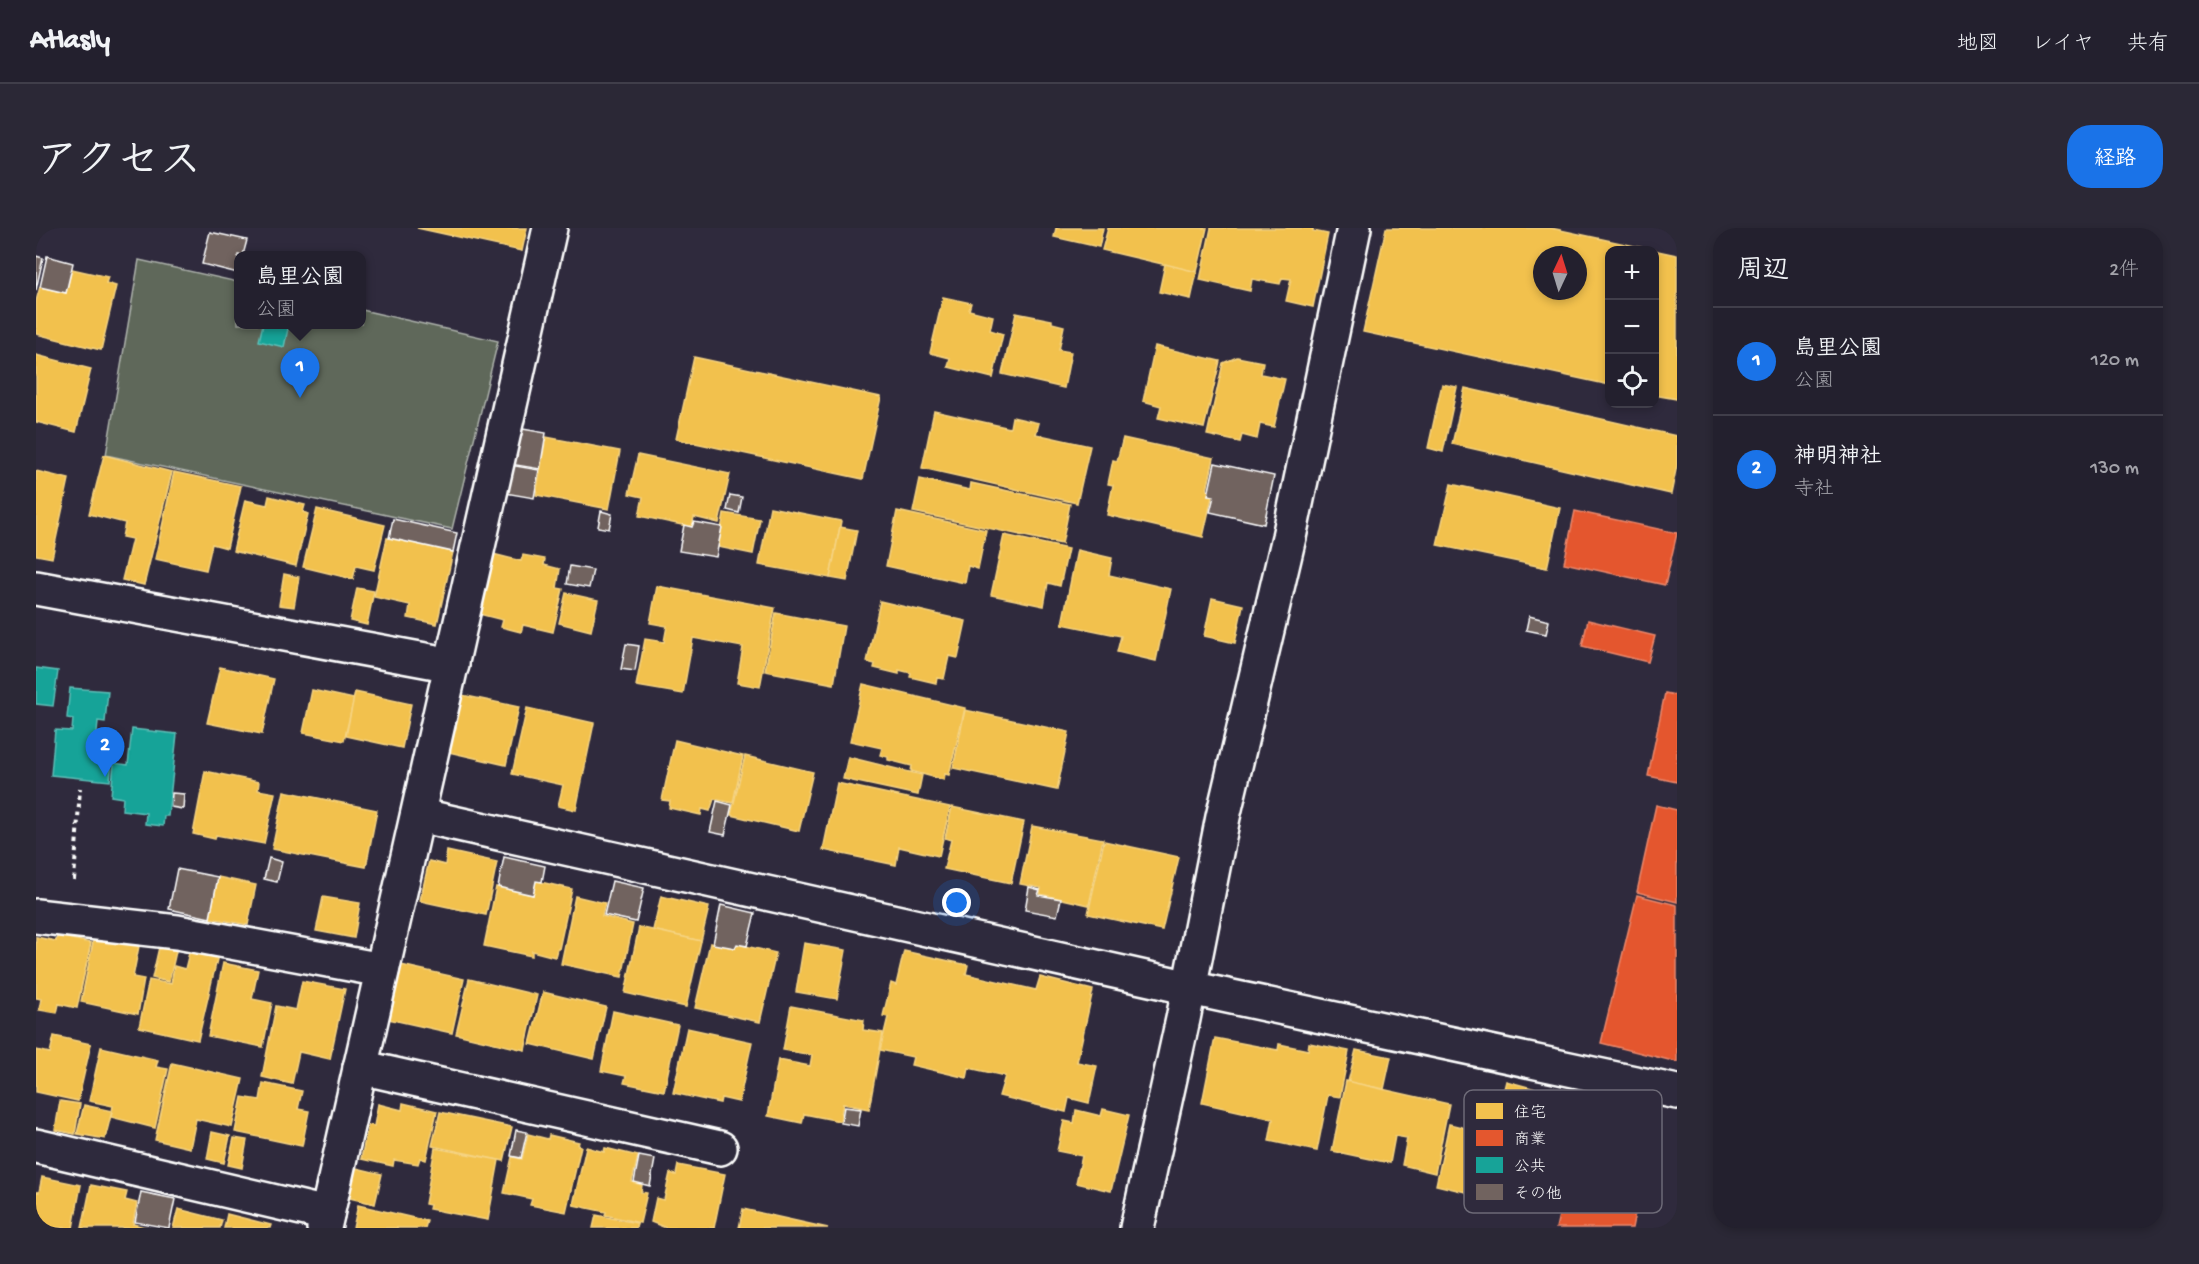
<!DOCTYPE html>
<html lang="ja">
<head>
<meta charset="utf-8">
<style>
  :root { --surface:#23202e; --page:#2b2836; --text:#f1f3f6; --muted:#a3a3aa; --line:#403e4a; --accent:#1a73e8 }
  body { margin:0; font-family:"Gochi Hand","Klee One",sans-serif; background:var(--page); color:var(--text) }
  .controls { position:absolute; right:18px; top:18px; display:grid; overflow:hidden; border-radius:12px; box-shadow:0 3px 9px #0003 }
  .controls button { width:54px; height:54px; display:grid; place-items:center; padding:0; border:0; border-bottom:2px solid var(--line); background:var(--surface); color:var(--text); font:30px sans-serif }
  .compass { position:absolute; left:1497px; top:18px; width:54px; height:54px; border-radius:50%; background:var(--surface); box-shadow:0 3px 9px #0003; rotate:4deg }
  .you { position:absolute; left:921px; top:675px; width:21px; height:21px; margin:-15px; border:4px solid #fff; border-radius:50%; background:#1a73e8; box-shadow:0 0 0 9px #1a73e833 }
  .badge { display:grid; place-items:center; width:39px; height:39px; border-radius:50%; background:var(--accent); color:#fff; font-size:20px; font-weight:700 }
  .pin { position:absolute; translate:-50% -50px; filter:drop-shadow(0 2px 3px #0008) }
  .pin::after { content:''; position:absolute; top:32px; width:21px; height:18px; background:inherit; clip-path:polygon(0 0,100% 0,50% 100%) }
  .popup { position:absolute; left:198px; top:23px; width:132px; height:78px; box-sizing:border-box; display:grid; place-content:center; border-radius:12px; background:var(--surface); filter:drop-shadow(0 2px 4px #0005); font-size:20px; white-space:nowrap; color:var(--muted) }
  .popup b { font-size:22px; color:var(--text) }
  .popup::after { content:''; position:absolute; left:50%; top:100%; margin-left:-12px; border:12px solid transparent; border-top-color:var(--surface) }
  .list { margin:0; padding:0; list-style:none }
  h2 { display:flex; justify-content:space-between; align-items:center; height:78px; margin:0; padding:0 24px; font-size:26px }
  h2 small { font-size:20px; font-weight:400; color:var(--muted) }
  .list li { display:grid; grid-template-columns:39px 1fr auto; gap:18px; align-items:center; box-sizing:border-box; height:108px; padding:0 24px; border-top:2px solid var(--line) }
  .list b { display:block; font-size:22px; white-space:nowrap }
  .list p { margin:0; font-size:20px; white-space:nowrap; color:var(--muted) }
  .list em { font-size:20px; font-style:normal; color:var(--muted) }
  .icon { flex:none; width:33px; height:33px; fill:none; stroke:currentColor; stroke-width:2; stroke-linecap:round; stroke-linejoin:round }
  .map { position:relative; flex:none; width:1641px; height:1000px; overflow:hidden; border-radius:24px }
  header { display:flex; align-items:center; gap:36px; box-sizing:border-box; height:84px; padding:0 30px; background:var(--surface); border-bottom:2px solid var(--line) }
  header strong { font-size:28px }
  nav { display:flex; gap:33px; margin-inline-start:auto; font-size:21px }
  .intro { display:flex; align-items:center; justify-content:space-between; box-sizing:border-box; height:144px; padding:0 36px }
  h1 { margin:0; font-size:42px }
  .button { padding:15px 27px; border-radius:24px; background:var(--accent); color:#fff; font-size:21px; font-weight:700 }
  main { display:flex; gap:36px; padding:0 36px }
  aside { flex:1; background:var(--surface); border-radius:24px; box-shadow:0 3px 9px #0003 }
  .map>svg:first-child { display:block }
  .green { fill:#5e675a; stroke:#aeb3ac; stroke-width:1.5 }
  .homes { fill:#f2c14e; stroke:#f6d483; stroke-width:1.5; fill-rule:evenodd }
  .shops { fill:#e4572e; stroke:#ec896d; stroke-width:1.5 }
  .public { fill:#17a398; stroke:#5dbfb7; stroke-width:1.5 }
  .building { fill:#71635f; stroke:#fff; stroke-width:1.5 }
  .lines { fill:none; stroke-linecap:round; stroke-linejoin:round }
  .minor-casing { stroke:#fff; stroke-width:38 }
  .path { stroke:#fff; stroke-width:4; stroke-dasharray:4.5 4.5; stroke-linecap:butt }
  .minor { stroke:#2f2a3d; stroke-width:33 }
  .key { fill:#2f2a3d; stroke:#6d6a77; stroke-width:1.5 }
  .key-label { font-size:16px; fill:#fff }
</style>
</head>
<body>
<header>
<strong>Atlasly</strong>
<nav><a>地図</a><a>レイヤ</a><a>共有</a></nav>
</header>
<div class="intro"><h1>アクセス</h1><a class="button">経路</a></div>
<main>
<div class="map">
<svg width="1641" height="1000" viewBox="0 0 1641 1000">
  <rect width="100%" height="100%" fill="#2f2a3d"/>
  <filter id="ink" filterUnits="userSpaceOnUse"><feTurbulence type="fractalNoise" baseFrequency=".0167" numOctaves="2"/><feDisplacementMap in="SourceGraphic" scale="12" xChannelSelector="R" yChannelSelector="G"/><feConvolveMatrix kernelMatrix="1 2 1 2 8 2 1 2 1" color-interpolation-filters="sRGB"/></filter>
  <g filter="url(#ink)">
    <!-- green -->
    <path class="green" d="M 103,32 L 202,54 L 202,96 L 326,96 L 326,82 L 462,113 L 416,301 L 70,227 Z"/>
    <!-- homes -->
    <g class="homes">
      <path d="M 381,0 L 491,0 L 486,23 Z"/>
      <path d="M 1020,0 L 1067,0 L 1063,19 L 1018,9 Z"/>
      <path d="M 1072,0 L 1171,0 L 1161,44 L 1066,22 Z"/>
      <path d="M 1175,0 L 1277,0 L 1277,3 L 1292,6 L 1277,79 L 1250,73 L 1255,51 L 1246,50 L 1244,56 L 1216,51 L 1214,63 L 1164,52 Z"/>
      <path d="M 1350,0 L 1515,0 L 1641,27 L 1641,171 L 1618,167 L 1618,22 L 1574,22 L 1574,157 L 1327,104 ZM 1506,27 L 1542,27 L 1542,63 L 1506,63 Z"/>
      <path d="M 1129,36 L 1161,44 L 1155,71 L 1123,64 Z"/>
      <path d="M 36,41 L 72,49 L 70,55 L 80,58 L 65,122 L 0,106 L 0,73 L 4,59 L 30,65 Z"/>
      <path d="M 907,69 L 935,75 L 933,82 L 957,88 L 954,102 L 967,106 L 957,150 L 912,139 L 914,130 L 894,125 Z"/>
      <path d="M 980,85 L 1016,92 L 1016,95 L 1028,98 L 1023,122 L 1035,124 L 1028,160 L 966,146 Z"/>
      <path d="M 1119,118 L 1184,133 L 1168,200 L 1122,190 L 1125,178 L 1107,173 Z"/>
      <path d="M 0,127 L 55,141 L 40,204 L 0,194 Z"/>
      <path d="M 658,129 L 845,169 L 827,251 L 640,211 Z"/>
      <path d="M 1201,129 L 1227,134 L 1225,146 L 1249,151 L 1238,199 L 1224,196 L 1221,211 L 1206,207 L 1204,214 L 1171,207 L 1187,135 Z"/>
      <path d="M 1406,156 L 1421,159 L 1407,224 L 1392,220 Z"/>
      <path d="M 1429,160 L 1641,208 L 1641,237 L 1635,266 L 1416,216 Z"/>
      <path d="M 898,183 L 974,200 L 976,189 L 1003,195 L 1000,206 L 1054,218 L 1041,275 L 886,240 Z"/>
      <path d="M 510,209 L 584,223 L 573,281 L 500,267 Z"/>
      <path d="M 1087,210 L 1178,230 L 1171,262 L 1173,263 L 1172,268 L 1176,269 L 1167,309 L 1071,287 L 1077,257 L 1072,256 L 1077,232 L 1081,233 Z"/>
      <path d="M 68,227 L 136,244 L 108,357 L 86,352 L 96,311 L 86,309 L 89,295 L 53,286 Z"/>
      <path d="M 602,227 L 694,246 L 683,295 L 658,289 L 656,299 L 603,288 L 607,269 L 593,266 Z"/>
      <path d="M 0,243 L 33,251 L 16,330 L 0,327 Z"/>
      <path d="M 138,244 L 205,258 L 191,320 L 176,316 L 170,342 L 119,331 Z"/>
      <path d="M 884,251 L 934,262 L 935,255 L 1034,276 L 1026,316 L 877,284 Z"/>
      <path d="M 1415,256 L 1524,280 L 1511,340 L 1401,317 Z"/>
      <path d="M 233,268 L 269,277 L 267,284 L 272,286 L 260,338 L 197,323 L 209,272 L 231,277 Z"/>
      <path d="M 734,279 L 805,293 L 794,350 L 723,337 Z"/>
      <path d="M 281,281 L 349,297 L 338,342 L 320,338 L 317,351 L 267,339 Z"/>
      <path d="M 861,283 L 950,302 L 942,341 L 932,338 L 929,355 L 850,338 Z"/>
      <path d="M 688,285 L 724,291 L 717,326 L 682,319 Z"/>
      <path d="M 804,299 L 821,302 L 811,353 L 794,350 Z"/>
      <path d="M 968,307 L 1032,321 L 1024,358 L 1012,355 L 1008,378 L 955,367 Z"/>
      <path d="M 351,310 L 417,324 L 401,396 L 372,390 L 374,377 L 338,369 Z"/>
      <path d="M 1041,322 L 1076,330 L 1073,347 L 1135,361 L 1120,433 L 1081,424 L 1085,408 L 1026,396 Z"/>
      <path d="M 457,326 L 485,333 L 487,327 L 509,331 L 508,337 L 524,341 L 521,360 L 527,361 L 517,404 L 487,397 L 485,404 L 465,399 L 467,392 L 443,386 Z"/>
      <path d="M 248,346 L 263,349 L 258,379 L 243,377 Z"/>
      <path d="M 621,358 L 739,380 L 724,459 L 701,455 L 707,419 L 657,410 L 647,466 L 600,458 L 609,411 L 628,414 L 631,398 L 614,395 Z"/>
      <path d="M 321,360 L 338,363 L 331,397 L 314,393 Z"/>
      <path d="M 530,365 L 562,372 L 555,403 L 523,395 Z"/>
      <path d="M 1176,370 L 1207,377 L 1199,415 L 1168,408 Z"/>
      <path d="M 844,373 L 930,393 L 922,430 L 913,428 L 908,451 L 901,450 L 900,455 L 874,449 L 875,445 L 863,442 L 863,446 L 838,440 L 839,436 L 831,434 Z"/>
      <path d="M 740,385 L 808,398 L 798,456 L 729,443 Z"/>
      <path d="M 184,439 L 238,451 L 226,506 L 171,495 Z"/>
      <path d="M 827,456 L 929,480 L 913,547 L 909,546 L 908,552 L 875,543 L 876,538 L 852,532 L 852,529 L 844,527 L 846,520 L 814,513 Z"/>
      <path d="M 276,462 L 318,471 L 308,513 L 267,505 Z"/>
      <path d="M 319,464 L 375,476 L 366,520 L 310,508 Z"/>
      <path d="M 421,466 L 483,479 L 470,537 L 408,523 Z"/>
      <path d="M 491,480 L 558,495 L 540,582 L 522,578 L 527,557 L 476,546 Z"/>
      <path d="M 929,482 L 1033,504 L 1021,562 L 917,540 Z"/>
      <path d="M 639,512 L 707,528 L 697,575 L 678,571 L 674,583 L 666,581 L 665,587 L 633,580 L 634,573 L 626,572 Z"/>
      <path d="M 709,528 L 777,544 L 763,603 L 695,587 Z"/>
      <path d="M 812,529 L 886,547 L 882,567 L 807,551 Z"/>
      <path d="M 169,543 L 223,554 L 222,562 L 239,565 L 228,616 L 180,607 L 179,611 L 157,606 Z"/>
      <path d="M 801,555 L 914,579 L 903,628 L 863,619 L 860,637 L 787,622 Z"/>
      <path d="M 248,563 L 341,582 L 330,639 L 236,621 Z"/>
      <path d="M 916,579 L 988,594 L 975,655 L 908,641 L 915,612 L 909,610 Z"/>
      <path d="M 996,598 L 1067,611 L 1053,677 L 1004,666 L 1005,660 L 984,656 Z"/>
      <path d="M 1068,613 L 1143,629 L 1126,702 L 1052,686 Z"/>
      <path d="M 411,623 L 461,634 L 450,687 L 384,673 L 393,633 L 409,637 Z"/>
      <path d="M 182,649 L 220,657 L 212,697 L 174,690 Z"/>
      <path d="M 500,653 L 536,661 L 523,721 L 521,721 L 519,729 L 496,723 L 496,728 L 448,718 L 460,659 L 497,667 Z"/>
      <path d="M 539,668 L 569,675 L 566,688 L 597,696 L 586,749 L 525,736 Z"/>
      <path d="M 625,668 L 673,679 L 665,713 L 617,702 Z"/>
      <path d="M 287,669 L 324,675 L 318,710 L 280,703 Z"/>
      <path d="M 603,699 L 665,713 L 650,779 L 589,765 Z"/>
      <path d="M 21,708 L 55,715 L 41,780 L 23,776 L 21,785 L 3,782 L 5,771 L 0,770 L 0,709 L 20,713 Z"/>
      <path d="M 58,709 L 103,718 L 97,749 L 108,751 L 102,786 L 45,774 Z"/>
      <path d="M 124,715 L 141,719 L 133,754 L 116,750 Z"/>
      <path d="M 674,715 L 699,720 L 701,716 L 740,725 L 724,794 L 659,780 Z"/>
      <path d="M 768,715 L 810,722 L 801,771 L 760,764 Z"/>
      <path d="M 154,721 L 182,727 L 162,812 L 103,799 L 113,752 L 135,756 L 138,738 L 149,741 Z"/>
      <path d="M 868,723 L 932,737 L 930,746 L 1000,762 L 1004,749 L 1057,762 L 1041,834 L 1061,838 L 1053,875 L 1033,870 L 1030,884 L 963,868 L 969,848 L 933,840 L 931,850 L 875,837 L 877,829 L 844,822 L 852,789 L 847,788 L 855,755 L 860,757 Z"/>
      <path d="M 187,735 L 222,742 L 216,771 L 236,775 L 227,819 L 172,808 Z"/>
      <path d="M 365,737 L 428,751 L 416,805 L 352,791 Z"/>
      <path d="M 433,751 L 501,767 L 489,822 L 420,806 Z"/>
      <path d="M 266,753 L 309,761 L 294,831 L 263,824 L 256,856 L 226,849 L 240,778 L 260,782 Z"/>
      <path d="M 507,764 L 570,779 L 558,831 L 494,816 Z"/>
      <path d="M 755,778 L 828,792 L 827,802 L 847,805 L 833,881 L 807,876 L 804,893 L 768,886 L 766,895 L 732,888 L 742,832 L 774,838 L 776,827 L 747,822 Z"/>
      <path d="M 577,783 L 642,797 L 628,863 L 588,855 L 590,848 L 565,843 Z"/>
      <path d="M 651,800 L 716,814 L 703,874 L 685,870 L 684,875 L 637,865 Z"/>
      <path d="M 18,808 L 55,816 L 42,873 L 0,864 L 0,822 L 14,825 Z"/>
      <path d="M 1179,810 L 1242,822 L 1243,816 L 1272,822 L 1273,815 L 1313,823 L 1304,869 L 1292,867 L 1281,923 L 1233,913 L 1237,891 L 1166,875 Z"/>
      <path d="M 65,819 L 122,832 L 120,839 L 132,841 L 119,900 L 75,889 L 77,878 L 53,873 Z"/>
      <path d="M 1320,822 L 1355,829 L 1348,861 L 1312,854 Z"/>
      <path d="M 136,835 L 207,851 L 196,899 L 160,891 L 154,920 L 119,912 Z"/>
      <path d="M 1310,853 L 1413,876 L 1399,945 L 1366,937 L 1371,910 L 1359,908 L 1354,935 L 1296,923 Z"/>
      <path d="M 1470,853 L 1515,865 L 1507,897 L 1462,885 Z"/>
      <path d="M 227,855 L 266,863 L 262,881 L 273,883 L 266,918 L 199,904 L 206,869 L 224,872 Z"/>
      <path d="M 24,873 L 44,876 L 39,906 L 19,902 Z"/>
      <path d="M 367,875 L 401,883 L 390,932 L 384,930 L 382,936 L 358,932 L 357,938 L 325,931 L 332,897 L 338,898 L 342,876 L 366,882 Z"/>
      <path d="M 48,877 L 76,883 L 69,911 L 41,906 Z"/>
      <path d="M 1067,881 L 1093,887 L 1075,963 L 1040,955 L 1046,928 L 1021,923 L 1028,893 L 1038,895 L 1040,882 L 1065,888 Z"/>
      <path d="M 404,884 L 476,899 L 468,933 L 396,918 Z"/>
      <path d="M 1445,888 L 1505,901 L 1490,966 L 1436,954 L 1434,965 L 1400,957 L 1413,896 L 1442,903 Z"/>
      <path d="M 176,904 L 194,908 L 188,935 L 171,931 Z"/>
      <path d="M 492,906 L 512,911 L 513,907 L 543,914 L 542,917 L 545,918 L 530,984 L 494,977 L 496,971 L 468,965 L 476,929 L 486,931 Z"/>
      <path d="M 198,910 L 211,912 L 206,940 L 192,937 Z"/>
      <path d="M 550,919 L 568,924 L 569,920 L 602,928 L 596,954 L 606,957 L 605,964 L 611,965 L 604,995 L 569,987 L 570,984 L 537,977 Z"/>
      <path d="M 399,920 L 463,932 L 452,992 L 393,981 L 394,977 L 389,976 Z"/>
      <path d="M 642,937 L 689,946 L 678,1000 L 630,1000 L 615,994 L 620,970 L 628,972 L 634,945 L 640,947 Z"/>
      <path d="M 316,939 L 346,946 L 339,976 L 309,969 Z"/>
      <path d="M 6,949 L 45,957 L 37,1000 L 0,1000 L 0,964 L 3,964 Z"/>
      <path d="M 55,957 L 91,964 L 89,972 L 101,975 L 97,996 L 112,1000 L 46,1000 Z"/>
      <path d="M 322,977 L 391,993 L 389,1000 L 317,1000 Z"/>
      <path d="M 142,981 L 186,992 L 184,1000 L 137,1000 Z"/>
      <path d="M 707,981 L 792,1000 L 703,1000 Z"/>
      <path d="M 191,986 L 235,997 L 234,1000 L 188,1000 Z"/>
      <path d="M 560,987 L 601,995 L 600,1000 L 557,1000 Z"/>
    </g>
    <!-- shops -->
    <g class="shops">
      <path d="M 1539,283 L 1641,305 L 1629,357 L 1528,335 Z"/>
      <path d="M 1552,392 L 1619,408 L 1612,434 L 1546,418 Z"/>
      <path d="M 1641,458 L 1641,554 L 1612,548 L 1629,465 L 1639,467 Z"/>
      <path d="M 1620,577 L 1641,582 L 1641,674 L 1601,664 Z"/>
      <path d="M 1601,667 L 1641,677 L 1641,834 L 1565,815 Z"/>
      <path d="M 1536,930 L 1607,946 L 1596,1000 L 1520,1000 Z"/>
    </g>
    <!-- public -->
    <g class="public">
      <path d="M 227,96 L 253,96 L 248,119 L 223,113 Z"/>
      <path d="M 0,440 L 22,443 L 17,478 L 0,476 Z"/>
      <path d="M 34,460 L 72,463 L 69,494 L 62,493 L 61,505 L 78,506 L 74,553 L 15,547 L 19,502 L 36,503 L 37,491 L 31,490 Z"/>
      <path d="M 96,501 L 141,506 L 132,588 L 128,588 L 127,598 L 109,596 L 110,585 L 86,582 L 87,570 L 75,568 L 78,535 L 92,537 Z"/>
    </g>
    <!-- building -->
    <g class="building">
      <path d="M 174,4 L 211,12 L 207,27 L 202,27 L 202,45 L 166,36 Z"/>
      <path d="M 0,28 L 7,30 L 0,62 Z"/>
      <path d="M 11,28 L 37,35 L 30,65 L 4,59 Z"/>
      <path d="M 481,200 L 510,205 L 504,241 L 474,236 Z"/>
      <path d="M 1179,235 L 1238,248 L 1228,296 L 1174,284 L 1178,268 L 1172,267 Z"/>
      <path d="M 474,237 L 503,242 L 498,270 L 469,265 Z"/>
      <path d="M 694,267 L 706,269 L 703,285 L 691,282 Z"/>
      <path d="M 565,283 L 576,286 L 573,301 L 562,299 Z"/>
      <path d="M 357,291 L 421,305 L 417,324 L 353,310 Z"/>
      <path d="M 658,294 L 686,299 L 680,329 L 643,323 L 648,297 L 656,299 Z"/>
      <path d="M 534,338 L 557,342 L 553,360 L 531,356 Z"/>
      <path d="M 1493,388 L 1513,393 L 1510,406 L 1490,402 Z"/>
      <path d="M 590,416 L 603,418 L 599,443 L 585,441 Z"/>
      <path d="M 136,565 L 148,566 L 147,581 L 135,579 Z"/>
      <path d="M 681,573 L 696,577 L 689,607 L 674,604 Z"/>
      <path d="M 468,629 L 509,638 L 506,654 L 500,653 L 497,667 L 462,659 Z"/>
      <path d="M 233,630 L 246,634 L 241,654 L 228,651 Z"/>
      <path d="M 141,641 L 182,649 L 174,690 L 133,681 Z"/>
      <path d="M 576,653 L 608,660 L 600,694 L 568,687 Z"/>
      <path d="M 993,659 L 1004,662 L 1002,667 L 1025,671 L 1021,688 L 989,682 Z"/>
      <path d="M 685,677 L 719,685 L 711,718 L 701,716 L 699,720 L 677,716 Z"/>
      <path d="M 808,879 L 825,881 L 822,898 L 805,895 Z"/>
      <path d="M 480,902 L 491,904 L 485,930 L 475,928 Z"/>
      <path d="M 603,928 L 619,931 L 614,958 L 598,954 Z"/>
      <path d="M 105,964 L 139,971 L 133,1000 L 99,994 Z"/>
    </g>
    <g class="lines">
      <!-- minor casing -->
      <g class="minor-casing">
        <g id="minor">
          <path d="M 0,360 L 416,437"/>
          <path d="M 382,587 L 1154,760 L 1641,864"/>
          <path d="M 0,688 L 141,704 L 346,742"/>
          <path d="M 324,839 L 684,920"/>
          <path d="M 0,918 L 291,986"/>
          <path d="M 288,1000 L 514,0"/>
          <path d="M 1101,1000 L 1147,791 L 1187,589 L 1253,309 L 1318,0"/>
        </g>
      </g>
      <!-- path -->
      <path class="path" d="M 38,652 L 44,560"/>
      <!-- minor -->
      <use href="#minor" class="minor"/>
    </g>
  </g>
  <!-- legend -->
  <rect x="1428" y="862" width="198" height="123" rx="9" class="key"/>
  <rect x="1440" y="875" width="27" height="16" fill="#f2c14e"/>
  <rect x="1440" y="902" width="27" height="16" fill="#e4572e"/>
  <rect x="1440" y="929" width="27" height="16" fill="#17a398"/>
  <rect x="1440" y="956" width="27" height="16" fill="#71635f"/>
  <g class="key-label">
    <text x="1478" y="889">住宅</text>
    <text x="1478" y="916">商業</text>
    <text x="1478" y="943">公共</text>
    <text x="1478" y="970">その他</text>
  </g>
</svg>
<div class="controls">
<button>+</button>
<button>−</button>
<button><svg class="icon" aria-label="locate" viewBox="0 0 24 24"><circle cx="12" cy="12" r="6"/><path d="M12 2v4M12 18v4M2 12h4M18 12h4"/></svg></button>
</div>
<svg class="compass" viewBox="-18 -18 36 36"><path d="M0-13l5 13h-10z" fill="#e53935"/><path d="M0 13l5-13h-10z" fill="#a3a3aa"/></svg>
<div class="you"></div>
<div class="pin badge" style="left:264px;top:170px">1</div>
<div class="popup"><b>島里公園</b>公園</div>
<div class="pin badge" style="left:69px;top:549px">2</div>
</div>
<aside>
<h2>周辺<small>2件</small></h2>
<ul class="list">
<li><span class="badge">1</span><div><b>島里公園</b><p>公園</p></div><em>120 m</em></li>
<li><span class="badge">2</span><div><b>神明神社</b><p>寺社</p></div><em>130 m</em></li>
</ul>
</aside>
</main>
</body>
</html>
